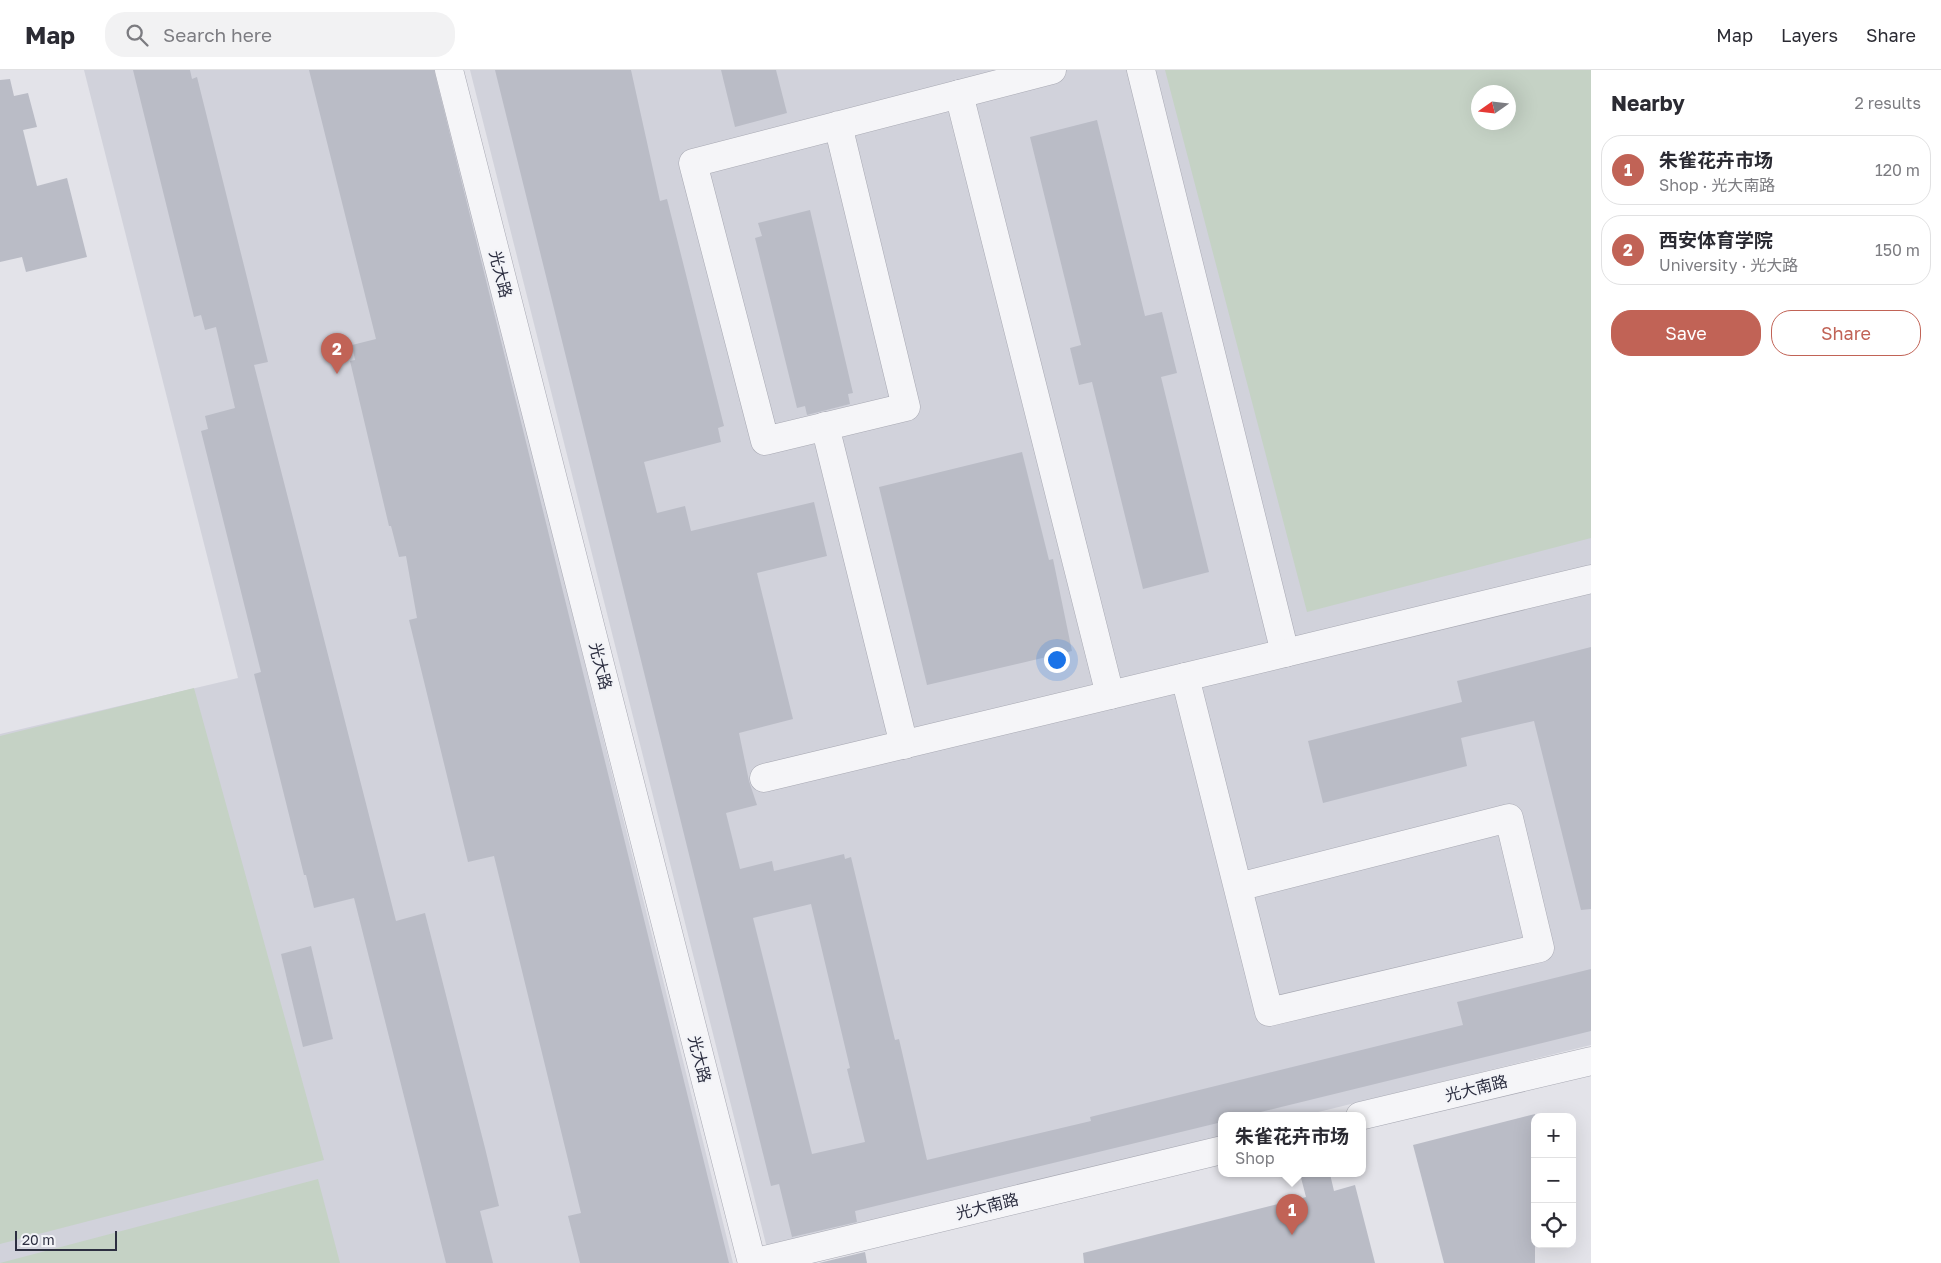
<!DOCTYPE html>
<html lang="en">
<head>
<meta charset="utf-8">
<style>
  :root { --surface:#fff; --page:#f2f2f3; --text:#2b2b33; --muted:#7c7c81; --line:#e1e1e2; --accent:#c16356 }
  body { margin:0; font-family:"Golos Text","Noto Sans SC",sans-serif; background:var(--page); color:var(--text) }
  .controls { position:absolute; right:15px; bottom:15px; display:grid; overflow:hidden; border-radius:10px; box-shadow:0 5px 20px #0002 }
  .controls button { width:45px; height:45px; display:grid; place-items:center; padding:0; border:0; border-bottom:1px solid var(--line); background:var(--surface); color:var(--text); font:25px sans-serif }
  .compass { position:absolute; left:1471px; top:15px; width:45px; height:45px; border-radius:50%; background:var(--surface); box-shadow:0 5px 20px #0002; rotate:256deg }
  .scale { position:absolute; left:15px; bottom:12px; width:102px; box-sizing:border-box; padding-left:5px; border:2px solid #2c2e40; border-top:0; font-size:14px; line-height:18px; white-space:nowrap; color:#2c2e40; -webkit-text-stroke:4px #f2f3f7; paint-order:stroke }
  .you { position:absolute; left:1056px; top:589px; width:18px; height:18px; margin:-12px; border:4px solid #fff; border-radius:50%; background:#1a73e8; box-shadow:0 0 0 8px #1a73e833 }
  .badge { display:grid; place-items:center; width:32px; height:32px; border-radius:50%; background:var(--accent); color:#fff; font-size:16px; font-weight:700 }
  .pin { position:absolute; translate:-50% -41px; filter:drop-shadow(0 1px 2px #0008) }
  .pin::after { content:''; position:absolute; top:26px; width:18px; height:15px; background:inherit; clip-path:polygon(0 0,100% 0,50% 100%) }
  .popup { position:absolute; left:1218px; top:1042px; width:148px; height:65px; box-sizing:border-box; display:grid; place-content:center; border-radius:10px; background:var(--surface); filter:drop-shadow(0 1px 4px #0005); font-size:16px; white-space:nowrap; color:var(--muted) }
  .popup b { font-size:19px; color:var(--text) }
  .popup::after { content:''; position:absolute; left:50%; top:100%; margin-left:-10px; border:10px solid transparent; border-top-color:var(--surface) }
  .list { margin:0; padding:0; list-style:none }
  h2 { display:flex; justify-content:space-between; align-items:center; height:65px; margin:0; padding:0 20px; font-size:21px }
  h2 small { font-size:16px; font-weight:400; color:var(--muted) }
  .list li { display:grid; grid-template-columns:32px 1fr auto; gap:15px; align-items:center; box-sizing:border-box; height:70px; margin:0 10px 10px; padding:0 10px; border:1px solid var(--line); border-radius:20px }
  .list b { display:block; font-size:19px; white-space:nowrap }
  .list p { margin:0; font-size:16px; white-space:nowrap; color:var(--muted) }
  .list em { font-size:16px; font-style:normal; color:var(--muted) }
  .actions { display:flex; gap:10px; padding:15px 20px }
  .actions a { flex:1; padding:11px 0; border:1px solid var(--accent); border-radius:20px; text-align:center; font-size:18px; color:var(--accent) }
  .actions .main { background:var(--accent); color:#fff }
  .icon { flex:none; width:28px; height:28px; fill:none; stroke:currentColor; stroke-width:2; stroke-linecap:round; stroke-linejoin:round }
  .map { position:relative; flex:none; width:1591px; height:1193px; overflow:hidden }
  header { display:flex; align-items:center; gap:30px; box-sizing:border-box; height:70px; padding:0 25px; background:var(--surface); border-bottom:1px solid var(--line) }
  header strong { font-size:24px }
  nav { display:flex; gap:28px; margin-inline-start:auto; font-size:18px }
  .search { width:350px; height:45px; background:var(--page); display:flex; align-items:center; gap:12px; box-sizing:border-box; padding:0 18px; border-radius:20px; color:var(--muted); font-size:19px }
  main { display:flex }
  aside { flex:1; background:var(--surface) }
  .map>svg:first-child { display:block }
  .built { fill:#d1d2db; fill-rule:evenodd }
  .green { fill:#c5d2c5; fill-rule:evenodd }
  .building { fill:#babcc6; fill-rule:evenodd }
  .lines { fill:none; stroke-linecap:round; stroke-linejoin:round }
  .minor-casing { stroke:#a8a9b3; stroke-width:29 }
  .minor { stroke:#f5f5f8; stroke-width:28 }
  .labels { text-anchor:middle; stroke-width:4; stroke-linejoin:round; paint-order:stroke }
  .street-label { font-size:16px; fill:#2c2e40; stroke:#f2f3f7 }
</style>
</head>
<body>
<header>
<strong>Map</strong>
<div class="search"><svg class="icon" aria-label="search" viewBox="0 0 24 24"><circle cx="10" cy="10" r="6"/><path d="M15 15l6 6"/></svg>Search here</div>
<nav><a>Map</a><a>Layers</a><a>Share</a></nav>
</header>
<main>
<div class="map">
<svg width="1591" height="1193" viewBox="0 0 1591 1193">
  <rect width="100%" height="100%" fill="#e3e3e9"/>
  <!-- built -->
  <g class="built">
    <path d="M 84,0 L 438,0 L 733,1193 L 0,1193 L 0,664 L 238,608 Z"/>
    <path d="M 470,0 L 1591,0 L 1591,975 L 1302,1046 L 1222,1046 L 1222,1066 L 767,1178 ZM 1478,22 L 1508,22 L 1508,52 L 1478,52 Z"/>
  </g>
  <!-- green -->
  <g class="green">
    <path d="M 1165,0 L 1591,0 L 1591,468 L 1307,542 ZM 1478,22 L 1508,22 L 1508,52 L 1478,52 Z"/>
    <path d="M 194,618 L 324,1090 L 0,1174 L 0,666 Z"/>
    <path d="M 318,1109 L 340,1193 L 0,1193 Z"/>
  </g>
  <!-- building -->
  <g class="building">
    <path d="M 133,0 L 190,0 L 192,9 L 197,7 L 268,292 L 254,295 L 396,851 L 425,843 L 485,1078 L 499,1136 L 480,1141 L 493,1193 L 446,1193 L 354,828 L 314,838 L 306,805 L 304,805 L 254,604 L 261,602 L 201,361 L 208,359 L 205,346 L 235,338 L 216,257 L 205,260 L 201,245 L 194,247 Z"/>
    <path d="M 309,0 L 434,0 L 729,1193 L 580,1193 L 568,1146 L 581,1143 L 494,786 L 468,792 L 409,550 L 417,548 L 406,486 L 399,487 L 391,456 L 389,456 L 350,291 L 355,290 L 352,275 L 376,269 Z"/>
    <path d="M 495,0 L 631,0 L 660,131 L 667,129 L 724,356 L 718,358 L 721,372 L 644,392 L 657,443 L 685,436 L 691,461 L 814,432 L 827,486 L 757,503 L 793,649 L 739,663 L 749,711 L 757,735 L 726,743 L 740,799 L 772,791 L 774,801 L 844,784 L 845,789 L 851,787 L 895,970 L 899,969 L 927,1090 L 1091,1051 L 1090,1047 L 1463,955 L 1457,932 L 1591,899 L 1591,961 L 1244,1046 L 1222,1046 L 1222,1052 L 855,1141 L 857,1152 L 792,1167 L 779,1114 L 771,1116 ZM 811,834 L 850,998 L 847,999 L 865,1072 L 812,1084 L 753,848 Z"/>
    <path d="M 721,0 L 776,0 L 787,43 L 735,57 Z"/>
    <path d="M 10,9 L 14,26 L 28,23 L 37,57 L 23,60 L 37,116 L 67,108 L 87,187 L 26,202 L 22,187 L 0,192 L 0,10 Z"/>
    <path d="M 1097,50 L 1145,246 L 1162,242 L 1177,303 L 1161,307 L 1209,502 L 1143,519 L 1092,312 L 1079,315 L 1070,278 L 1081,275 L 1030,67 Z"/>
    <path d="M 810,140 L 853,323 L 848,324 L 850,334 L 807,345 L 805,336 L 797,338 L 755,168 L 762,166 L 758,153 Z"/>
    <path d="M 1022,382 L 1049,490 L 1053,489 L 1072,581 L 927,615 L 879,417 Z"/>
    <path d="M 1591,577 L 1591,839 L 1581,840 L 1534,651 L 1461,668 L 1467,696 L 1323,733 L 1308,671 L 1462,632 L 1457,611 Z"/>
    <path d="M 311,876 L 333,969 L 303,977 L 281,884 Z"/>
    <path d="M 1535,1044 L 1535,1193 L 1444,1193 L 1413,1075 Z"/>
    <path d="M 1300,1104 L 1330,1104 L 1334,1121 L 1355,1115 L 1375,1193 L 1084,1193 L 1083,1183 L 1306,1127 Z"/>
    <path d="M 865,1182 L 867,1193 L 819,1193 Z"/>
  </g>
  <g class="lines">
    <!-- minor casing -->
    <g class="minor-casing">
      <g id="minor">
        <path d="M 449,0 L 752,1193"/>
        <path d="M 1141,0 L 1285,583 L 1591,509"/>
        <path d="M 959,24 L 1110,625"/>
        <path d="M 838,55 L 906,337 L 765,371 L 693,93 L 1052,0"/>
        <path d="M 825,356 L 904,675"/>
        <path d="M 1185,607 L 1269,942 L 1540,878 L 1509,748 L 1238,817"/>
        <path d="M 764,708 L 1285,583"/>
        <path d="M 1360,1046 L 1591,991"/>
        <path d="M 752,1193 L 1222,1080"/>
      </g>
    </g>
    <!-- minor -->
    <use href="#minor" class="minor"/>
  </g>
  <g class="labels">
    <!-- street labels -->
    <g class="street-label">
      <text transform="translate(501 204) rotate(76)" y="6">光大路</text>
      <text transform="translate(601 596) rotate(76)" y="6">光大路</text>
      <text transform="translate(700 989) rotate(76)" y="6">光大路</text>
      <text transform="translate(1476 1018) rotate(-14)" y="6">光大南路</text>
      <text transform="translate(987 1136) rotate(-14)" y="6">光大南路</text>
    </g>
  </g>
</svg>
<div class="controls">
<button>+</button>
<button>−</button>
<button><svg class="icon" aria-label="locate" viewBox="0 0 24 24"><circle cx="12" cy="12" r="6"/><path d="M12 2v4M12 18v4M2 12h4M18 12h4"/></svg></button>
</div>
<svg class="compass" viewBox="-18 -18 36 36"><path d="M0-13l5 13h-10z" fill="#e53935"/><path d="M0 13l5-13h-10z" fill="#7c7c81"/></svg>
<div class="scale">20 m</div>
<div class="you"></div>
<div class="pin badge" style="left:1292px;top:1165px">1</div>
<div class="popup"><b>朱雀花卉市场</b>Shop</div>
<div class="pin badge" style="left:337px;top:304px">2</div>
</div>
<aside>
<h2>Nearby<small>2 results</small></h2>
<ul class="list">
<li><span class="badge">1</span><div><b>朱雀花卉市场</b><p>Shop · 光大南路</p></div><em>120 m</em></li>
<li><span class="badge">2</span><div><b>西安体育学院</b><p>University · 光大路</p></div><em>150 m</em></li>
</ul>
<div class="actions"><a class="main">Save</a><a>Share</a></div>
</aside>
</main>
</body>
</html>
